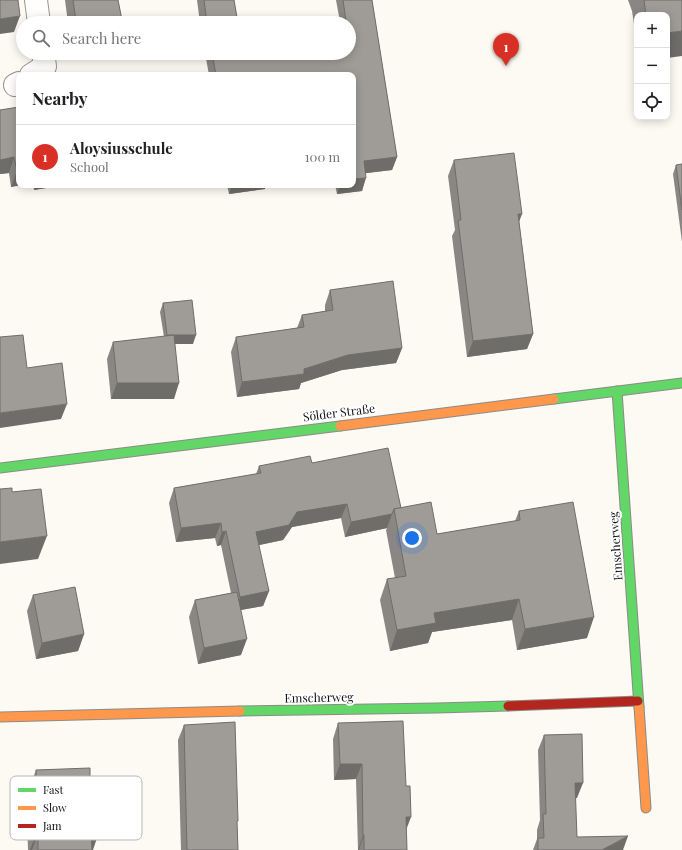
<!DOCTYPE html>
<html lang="en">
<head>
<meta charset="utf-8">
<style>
  :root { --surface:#fff; --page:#f2f2f2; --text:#202124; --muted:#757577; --line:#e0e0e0; --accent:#d93025 }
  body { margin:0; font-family:"Playfair Display",serif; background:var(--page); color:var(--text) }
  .controls { position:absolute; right:12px; top:12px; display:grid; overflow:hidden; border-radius:8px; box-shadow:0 2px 10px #0003 }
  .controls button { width:36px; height:36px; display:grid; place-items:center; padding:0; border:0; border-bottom:1px solid var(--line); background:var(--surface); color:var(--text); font:20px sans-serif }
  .you { position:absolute; left:412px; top:538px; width:14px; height:14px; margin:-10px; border:3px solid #fff; border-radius:50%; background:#1a73e8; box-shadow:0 0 0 6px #1a73e833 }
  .badge { display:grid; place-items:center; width:26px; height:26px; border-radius:50%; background:var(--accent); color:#fff; font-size:13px; font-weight:700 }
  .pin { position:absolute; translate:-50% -33px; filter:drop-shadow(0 1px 2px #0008) }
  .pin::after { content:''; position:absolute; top:21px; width:14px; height:12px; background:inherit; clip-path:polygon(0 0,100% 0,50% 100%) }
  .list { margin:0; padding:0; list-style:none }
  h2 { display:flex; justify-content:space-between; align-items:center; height:52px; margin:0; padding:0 16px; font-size:17px }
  h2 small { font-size:13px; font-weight:400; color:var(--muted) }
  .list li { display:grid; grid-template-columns:26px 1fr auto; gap:12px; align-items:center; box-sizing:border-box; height:64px; padding:0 16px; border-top:1px solid var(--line) }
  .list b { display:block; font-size:15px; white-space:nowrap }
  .list p { margin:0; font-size:13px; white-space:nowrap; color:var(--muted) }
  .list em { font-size:13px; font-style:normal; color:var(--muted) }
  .icon { flex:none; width:22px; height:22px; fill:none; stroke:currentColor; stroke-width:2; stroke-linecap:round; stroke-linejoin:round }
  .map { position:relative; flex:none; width:682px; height:850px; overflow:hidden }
  .search { position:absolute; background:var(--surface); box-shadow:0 2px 10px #0003; left:16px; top:16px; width:340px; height:44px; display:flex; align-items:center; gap:10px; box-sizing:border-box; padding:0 14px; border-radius:22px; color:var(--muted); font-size:15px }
  .panel { position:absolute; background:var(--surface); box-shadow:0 2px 10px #0003; left:16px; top:72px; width:340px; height:116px; border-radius:8px }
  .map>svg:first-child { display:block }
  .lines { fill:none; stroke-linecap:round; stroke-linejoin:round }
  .street-casing { stroke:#959491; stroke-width:24 }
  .fast-casing { stroke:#8c8b87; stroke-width:11 }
  .slow-casing { stroke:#8c8b87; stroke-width:11 }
  .jam-casing { stroke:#8c8b87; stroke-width:11 }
  .street { stroke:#fffefd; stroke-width:22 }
  .fast { stroke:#63d668; stroke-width:9 }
  .slow { stroke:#ff974d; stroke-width:9 }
  .jam { stroke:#b3261e; stroke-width:9 }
  .wall { fill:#898683 }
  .shaded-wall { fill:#6f6d6a }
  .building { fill:#9f9c98; stroke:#6f6d6a }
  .labels { text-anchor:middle; stroke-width:4; stroke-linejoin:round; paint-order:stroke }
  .street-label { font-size:12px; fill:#0e0e0e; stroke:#fff }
  .key { fill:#fff; stroke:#b7b7b7; stroke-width:1 }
  .key-label { font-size:11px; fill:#0e0e0e }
</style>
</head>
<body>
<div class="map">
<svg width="682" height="850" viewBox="0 0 682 850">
  <rect width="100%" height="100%" fill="#fcfaf2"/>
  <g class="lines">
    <!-- street casing -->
    <g class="street-casing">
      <g id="street">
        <path d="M 36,0 L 39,23"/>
        <path d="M 31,75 L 45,66 L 43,53"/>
        <path d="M 15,85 L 19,83"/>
      </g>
    </g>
    <!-- fast casing -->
    <g class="fast-casing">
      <g id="fast">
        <path d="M 617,391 L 639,707"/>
        <path d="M 554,399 L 682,383"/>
        <path d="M 0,468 L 340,426"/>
        <path d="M 240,711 L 437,708 L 508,706"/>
      </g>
    </g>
    <!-- slow casing -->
    <g class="slow-casing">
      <g id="slow">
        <path d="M 340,426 L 554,399"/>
        <path d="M 639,707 L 646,808"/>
        <path d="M 0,717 L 240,711"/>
      </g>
    </g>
    <!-- jam casing -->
    <g class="jam-casing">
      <path id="jam" d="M 508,706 L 638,701"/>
    </g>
    <!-- street -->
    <use href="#street" class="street"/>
    <!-- fast -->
    <use href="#fast" class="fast"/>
    <!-- slow -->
    <use href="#slow" class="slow"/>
    <!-- jam -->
    <use href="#jam" class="jam"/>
  </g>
  <!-- wall -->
  <g class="wall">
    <path d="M 65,0 L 118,0 L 122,20 L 120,23 L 68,23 Z"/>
    <path d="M 197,0 L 234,0 L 238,23 L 200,23 Z"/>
    <path d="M 336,0 L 372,0 L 397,157 L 392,170 L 366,173 L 362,191 L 337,194 L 335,185 L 353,185 L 353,75 L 209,75 L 205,53 L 349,53 L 340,22 Z"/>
    <path d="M 628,0 L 682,0 L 667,15 L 637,15 L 637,43 L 632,11 Z"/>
    <path d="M 19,107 L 19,185 L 11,187 L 9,173 L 0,174 L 0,110 Z"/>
    <path d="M 454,160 L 519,221 L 533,334 L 527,349 L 467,357 L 452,236 L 455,230 L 448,176 Z"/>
    <path d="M 682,164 L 682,242 L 673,174 L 676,165 Z"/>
    <path d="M 33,185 L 64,185 L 34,190 Z"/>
    <path d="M 227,185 L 279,185 L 265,187 L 265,189 L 229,194 Z"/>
    <path d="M 330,290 L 402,348 L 396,363 L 342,370 L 301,383 L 299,389 L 237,397 L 231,352 L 236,337 L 297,328 L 302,315 L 325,311 L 325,305 Z"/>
    <path d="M 163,303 L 193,344 L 175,344 L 174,399 L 111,399 L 107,359 L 113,342 L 164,337 L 160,312 Z"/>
    <path d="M 312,463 L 401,508 L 437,534 L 515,521 L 519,511 L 587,638 L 517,650 L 512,620 L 432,632 L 428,643 L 390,651 L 380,600 L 387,579 L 395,578 L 386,530 L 387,528 L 345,537 L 341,518 L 292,527 L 283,540 L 258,545 L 269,591 L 263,606 L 241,610 L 241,655 L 198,664 L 189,617 L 195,600 L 231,593 L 221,545 L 217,546 L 215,538 L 176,542 L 169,503 L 174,488 L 256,474 L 259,466 Z"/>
    <path d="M 33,595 L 84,634 L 78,651 L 36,659 L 27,611 Z"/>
    <path d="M 338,723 L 406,830 L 407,850 L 358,850 L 356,779 L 334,780 L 333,739 Z"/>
    <path d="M 184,725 L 237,825 L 238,850 L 181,850 L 178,740 Z"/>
    <path d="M 544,735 L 577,798 L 575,798 L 577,837 L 623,850 L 533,850 L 537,839 L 537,830 L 540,820 L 538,750 Z"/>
    <path d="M 36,770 L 90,793 L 93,850 L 28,850 L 27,817 L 28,813 L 28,792 Z"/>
  </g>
  <!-- shaded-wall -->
  <g class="shaded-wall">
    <path d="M 20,16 L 14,32 L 0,34 L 0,19 Z"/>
    <path d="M 90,18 L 88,23 L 75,23 L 76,21 Z"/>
    <path d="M 122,20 L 120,23 L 103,23 Z"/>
    <path d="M 682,31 L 682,56 L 667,58 L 667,33 Z"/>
    <path d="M 288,73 L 287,75 L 277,75 Z"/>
    <path d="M 14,157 L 9,173 L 0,174 L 0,160 Z"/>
    <path d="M 397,157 L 392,170 L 359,174 L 364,161 Z"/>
    <path d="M 17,171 L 19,171 L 19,185 L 22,185 L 11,187 Z"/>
    <path d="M 366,178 L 362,191 L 337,194 L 340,185 L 353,185 L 353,179 Z"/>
    <path d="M 36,185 L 64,185 L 34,190 Z"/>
    <path d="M 232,185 L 279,185 L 265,187 L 265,189 L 229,194 Z"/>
    <path d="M 518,214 L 522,214 L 516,230 Z"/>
    <path d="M 533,334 L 527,349 L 467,357 L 473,341 Z"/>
    <path d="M 167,335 L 196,335 L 193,344 L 164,344 Z"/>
    <path d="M 402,348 L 396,363 L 342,370 L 301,383 L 299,389 L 237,397 L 242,382 L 304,369 L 348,355 Z"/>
    <path d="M 117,383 L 179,383 L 174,399 L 111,399 Z"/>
    <path d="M 67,404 L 61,419 L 0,428 L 0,413 Z"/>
    <path d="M 347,504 L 341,518 L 292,527 L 283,540 L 250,547 L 256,532 L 297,512 Z"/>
    <path d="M 392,514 L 387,528 L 345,537 L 351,522 Z"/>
    <path d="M 221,523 L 215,538 L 176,542 L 181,528 Z"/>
    <path d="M 226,531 L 221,545 L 217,546 L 222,532 Z"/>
    <path d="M 47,536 L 38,559 L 0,564 L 0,542 Z"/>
    <path d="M 269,591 L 263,606 L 235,611 L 240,597 Z"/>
    <path d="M 519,599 L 512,620 L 432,632 L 428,643 L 390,651 L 397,630 L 434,613 Z"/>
    <path d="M 594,617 L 587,638 L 517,650 L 525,629 Z"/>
    <path d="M 84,634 L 78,651 L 36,659 L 42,643 Z"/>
    <path d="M 247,639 L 241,655 L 198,664 L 204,648 Z"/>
    <path d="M 340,764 L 362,764 L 356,779 L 334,780 Z"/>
    <path d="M 575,783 L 583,783 L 577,798 L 569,799 Z"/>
    <path d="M 406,817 L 411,817 L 405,833 Z"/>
    <path d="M 99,832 L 93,850 L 85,850 L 91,833 Z"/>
    <path d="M 36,834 L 38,834 L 32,850 L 30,850 Z"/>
    <path d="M 363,835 L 364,835 L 359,850 L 358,850 Z"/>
    <path d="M 628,836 L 623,850 L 602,850 Z"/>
  </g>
  <!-- building -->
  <g class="building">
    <path d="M 0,0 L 18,0 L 20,16 L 0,19 Z"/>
    <path d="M 73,0 L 118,0 L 122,20 L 103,23 L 90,23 L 90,18 L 76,21 Z"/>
    <path d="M 204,0 L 234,0 L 238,23 L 207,23 Z"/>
    <path d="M 343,0 L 372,0 L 397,157 L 364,161 L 366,178 L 353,179 L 353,75 L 288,75 L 288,73 L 277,75 L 216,75 L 212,53 L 349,53 L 349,23 L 331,23 L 346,21 Z"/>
    <path d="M 644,0 L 682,0 L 682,31 L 667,33 L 667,15 L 646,15 Z"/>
    <path d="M 19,107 L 19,171 L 17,171 L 14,157 L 0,160 L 0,110 Z"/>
    <path d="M 514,153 L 522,214 L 518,214 L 533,334 L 473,341 L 458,220 L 461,220 L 454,160 Z"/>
    <path d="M 682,164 L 682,210 L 676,165 Z"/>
    <path d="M 393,281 L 402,348 L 348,355 L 304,369 L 304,374 L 242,382 L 236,337 L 304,327 L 302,315 L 333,310 L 330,290 Z"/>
    <path d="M 192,300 L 196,335 L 167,335 L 163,303 Z"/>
    <path d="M 23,335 L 27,368 L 62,363 L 67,404 L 0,413 L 0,337 Z"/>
    <path d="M 174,335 L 179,383 L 117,383 L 113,342 Z"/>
    <path d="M 388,448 L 401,508 L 394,509 L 392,514 L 351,522 L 347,504 L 297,512 L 289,525 L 256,532 L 269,591 L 240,597 L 226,531 L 222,532 L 221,523 L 181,528 L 174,488 L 261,473 L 259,466 L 310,456 L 312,463 Z"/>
    <path d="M 12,488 L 12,492 L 41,489 L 47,536 L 0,542 L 0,489 Z"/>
    <path d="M 431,502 L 437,534 L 520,520 L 519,511 L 573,502 L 594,617 L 525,629 L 519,599 L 434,613 L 436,623 L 397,630 L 387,579 L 406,576 L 394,509 Z"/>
    <path d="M 75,587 L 84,634 L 42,643 L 33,595 Z"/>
    <path d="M 237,592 L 247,639 L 204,648 L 195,600 Z"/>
    <path d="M 403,721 L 406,786 L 410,786 L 411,817 L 406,817 L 407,850 L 364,850 L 364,835 L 363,835 L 362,764 L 340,764 L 338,723 Z"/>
    <path d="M 235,722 L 238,821 L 237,821 L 238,850 L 187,850 L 184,725 Z"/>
    <path d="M 582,734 L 583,783 L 575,783 L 577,837 L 628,836 L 602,850 L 538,850 L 538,838 L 544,838 L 543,814 L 546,814 L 544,735 Z"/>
    <path d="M 90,768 L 90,793 L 98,792 L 99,832 L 91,833 L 92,850 L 38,850 L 38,834 L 36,834 L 35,794 L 37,794 L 36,770 Z"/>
  </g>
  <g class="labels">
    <!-- street labels -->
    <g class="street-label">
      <text transform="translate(339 413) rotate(-7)" y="4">Sölder Straße</text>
      <text transform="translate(616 546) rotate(-94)" y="4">Emscherweg</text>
      <text transform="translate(319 698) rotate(-1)" y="4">Emscherweg</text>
    </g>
  </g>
  <!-- legend -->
  <rect x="10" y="776" width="132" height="64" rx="6" class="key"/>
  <rect x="18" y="788" width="18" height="4" fill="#63d668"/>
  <rect x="18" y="806" width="18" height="4" fill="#ff974d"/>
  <rect x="18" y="824" width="18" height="4" fill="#b3261e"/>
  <g class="key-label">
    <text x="43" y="794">Fast</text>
    <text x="43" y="812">Slow</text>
    <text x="43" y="830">Jam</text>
  </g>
</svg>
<div class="controls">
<button>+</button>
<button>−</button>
<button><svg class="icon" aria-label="locate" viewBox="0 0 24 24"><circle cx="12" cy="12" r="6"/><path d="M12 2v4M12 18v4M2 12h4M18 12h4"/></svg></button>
</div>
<div class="you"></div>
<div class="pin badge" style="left:506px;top:66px">1</div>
<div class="search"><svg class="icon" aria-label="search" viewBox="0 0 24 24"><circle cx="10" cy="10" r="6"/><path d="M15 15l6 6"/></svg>Search here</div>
<section class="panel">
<h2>Nearby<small></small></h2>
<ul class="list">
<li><span class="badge">1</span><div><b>Aloysiusschule</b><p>School</p></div><em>100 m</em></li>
</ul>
</section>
</div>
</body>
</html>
